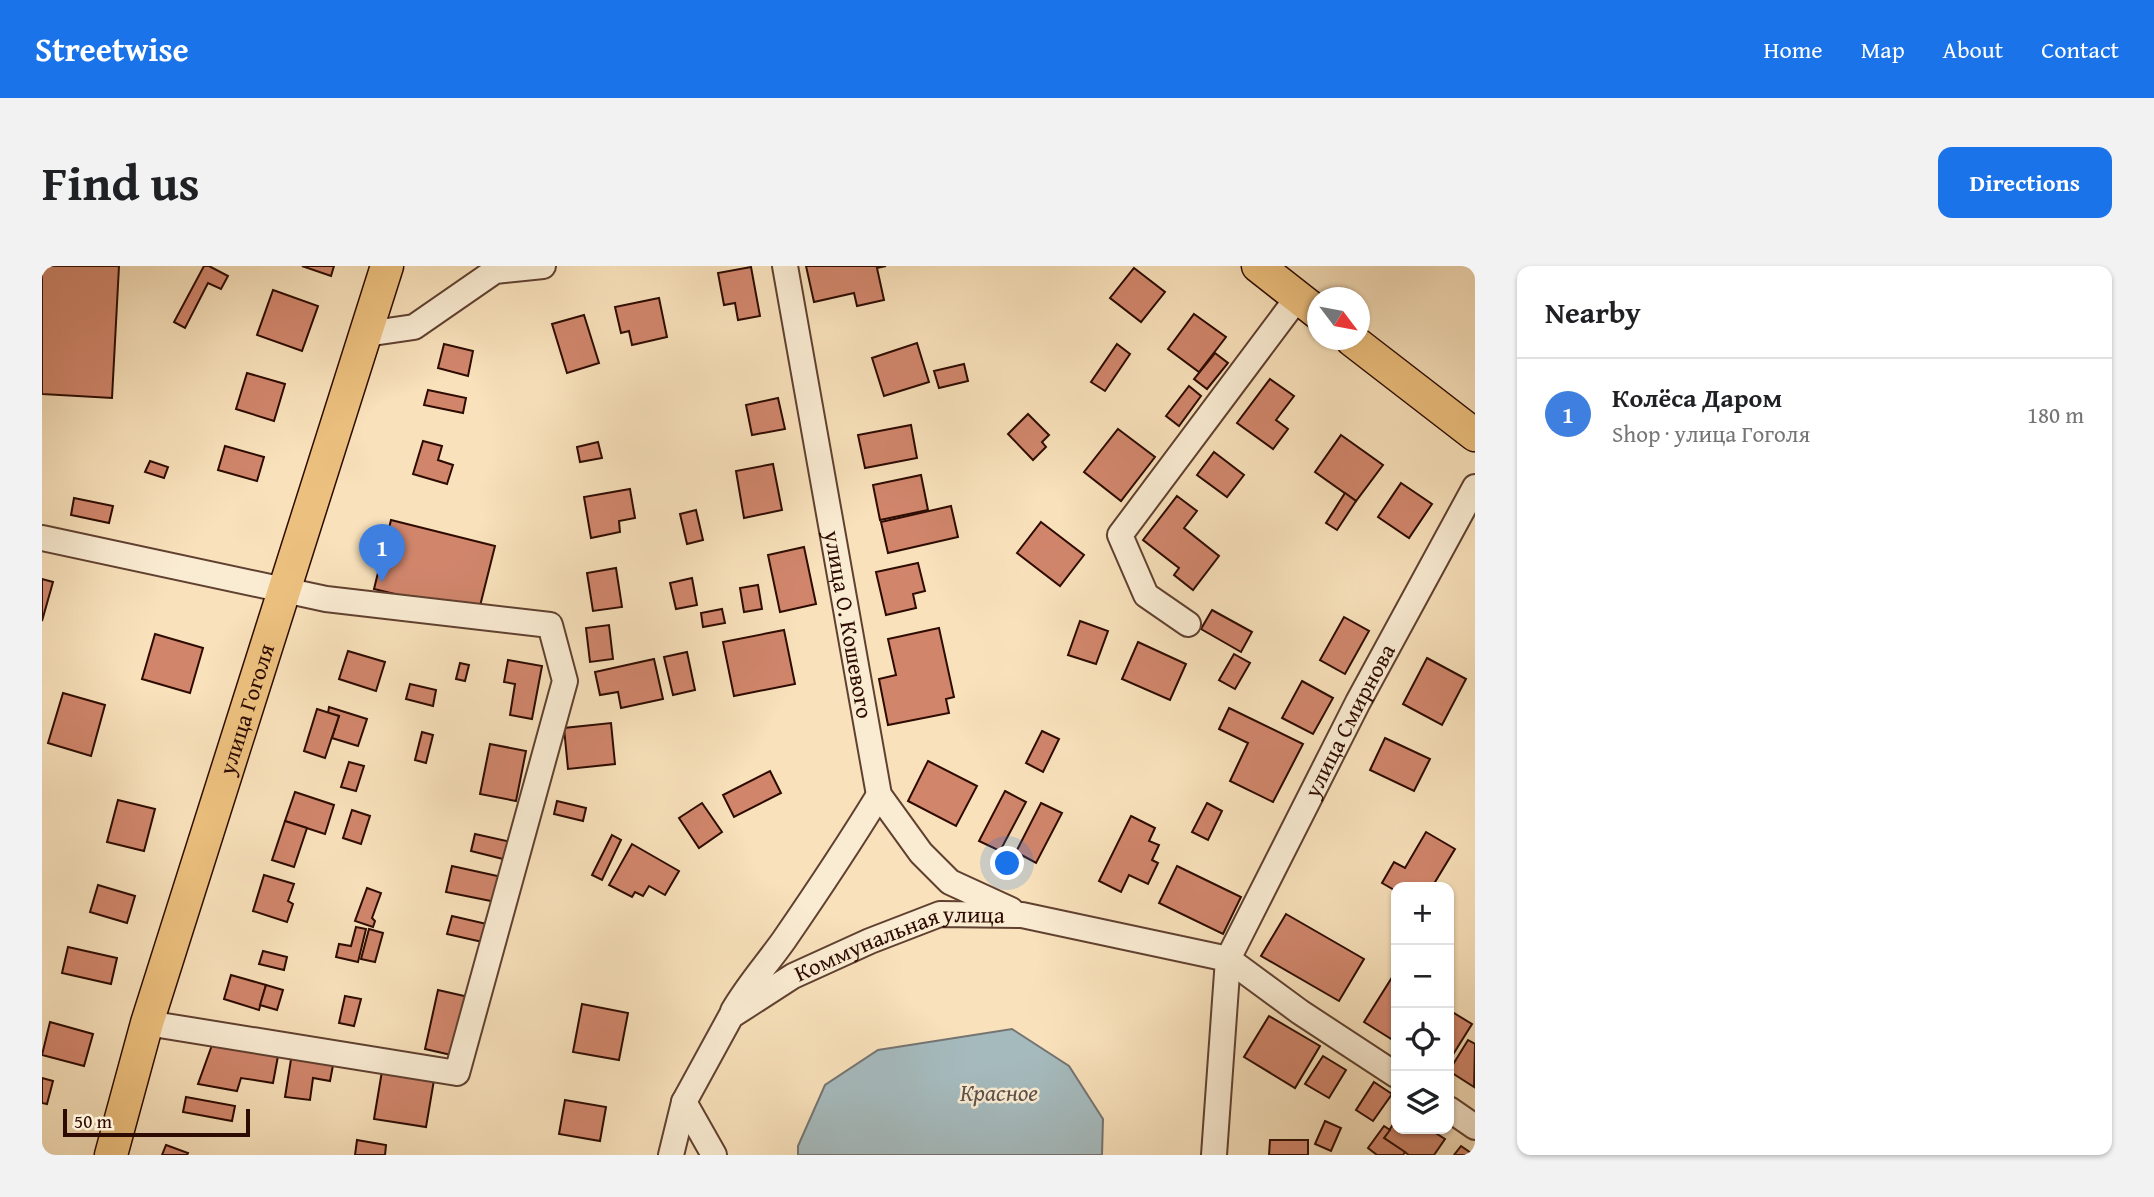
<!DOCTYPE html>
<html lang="en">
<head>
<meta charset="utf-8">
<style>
  :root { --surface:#fff; --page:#f2f2f2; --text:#202124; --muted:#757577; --line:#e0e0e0; --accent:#1a73e8 }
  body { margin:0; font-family:"Gentium Book Plus",serif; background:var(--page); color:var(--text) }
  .controls { position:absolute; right:21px; bottom:21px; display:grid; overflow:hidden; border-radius:14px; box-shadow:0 2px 5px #0004 }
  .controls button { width:63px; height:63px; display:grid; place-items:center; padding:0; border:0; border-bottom:2px solid var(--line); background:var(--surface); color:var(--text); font:35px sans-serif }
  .compass { position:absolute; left:1265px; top:21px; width:63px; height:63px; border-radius:50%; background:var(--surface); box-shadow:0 2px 5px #0004; rotate:122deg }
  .scale { position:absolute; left:21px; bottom:18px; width:187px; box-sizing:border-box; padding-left:7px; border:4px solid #2d0b01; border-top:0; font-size:19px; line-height:24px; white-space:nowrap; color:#2d0b01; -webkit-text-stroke:5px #faecd3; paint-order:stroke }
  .you { position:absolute; left:966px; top:598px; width:24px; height:24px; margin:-18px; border:5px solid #fff; border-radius:50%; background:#1a73e8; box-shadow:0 0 0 10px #1a73e833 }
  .badge { display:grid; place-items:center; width:46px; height:46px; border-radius:50%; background:var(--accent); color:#fff; font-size:23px; font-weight:700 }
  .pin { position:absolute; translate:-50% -58px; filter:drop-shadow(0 2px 4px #0008) }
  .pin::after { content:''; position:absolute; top:37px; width:24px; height:21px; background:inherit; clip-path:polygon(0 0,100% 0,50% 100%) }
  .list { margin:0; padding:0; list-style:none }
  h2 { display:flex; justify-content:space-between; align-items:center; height:91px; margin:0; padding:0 28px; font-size:30px }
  h2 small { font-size:23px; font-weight:400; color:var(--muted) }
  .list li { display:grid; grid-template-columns:46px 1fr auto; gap:21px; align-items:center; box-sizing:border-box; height:112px; padding:0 28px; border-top:2px solid var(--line) }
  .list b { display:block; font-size:26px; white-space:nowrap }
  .list p { margin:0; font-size:23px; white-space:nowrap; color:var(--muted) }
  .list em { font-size:23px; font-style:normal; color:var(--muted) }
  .icon { flex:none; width:38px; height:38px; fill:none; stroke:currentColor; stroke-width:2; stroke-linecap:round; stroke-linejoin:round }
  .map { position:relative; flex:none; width:1433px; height:889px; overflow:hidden; border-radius:14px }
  header { display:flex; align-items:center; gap:42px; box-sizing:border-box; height:98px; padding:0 35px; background:var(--accent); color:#fff }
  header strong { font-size:33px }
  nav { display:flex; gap:38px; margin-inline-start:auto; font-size:24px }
  .intro { display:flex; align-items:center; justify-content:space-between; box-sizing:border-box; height:168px; padding:0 42px }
  h1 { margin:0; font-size:49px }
  .button { padding:18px 32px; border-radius:14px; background:var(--accent); color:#fff; font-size:24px; font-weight:700 }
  main { display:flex; gap:42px; padding:0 42px }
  aside { flex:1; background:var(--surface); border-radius:14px; box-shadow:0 2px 5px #0004 }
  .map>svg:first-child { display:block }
  .water { fill:#a5babd; stroke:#757472; stroke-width:2 }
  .building { fill:#d1866c; stroke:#2d0b01; stroke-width:2 }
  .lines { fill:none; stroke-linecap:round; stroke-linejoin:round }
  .minor-casing { stroke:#604030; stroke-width:28 }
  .major-casing { stroke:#2d0b01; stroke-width:35 }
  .minor { stroke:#faecd3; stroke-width:24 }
  .major { stroke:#ecc07e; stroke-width:32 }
  .labels { text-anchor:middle; stroke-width:5; stroke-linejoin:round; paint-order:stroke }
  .street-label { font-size:23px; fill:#2d0b01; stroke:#faecd3 }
  .water-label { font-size:24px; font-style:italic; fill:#5d514c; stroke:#faecd3 }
</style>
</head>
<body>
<header>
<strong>Streetwise</strong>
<nav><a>Home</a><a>Map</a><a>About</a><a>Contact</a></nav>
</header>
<div class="intro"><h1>Find us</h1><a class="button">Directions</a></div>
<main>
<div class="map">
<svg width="1433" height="889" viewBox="0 0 1433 889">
  <rect width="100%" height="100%" fill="#f8e1bb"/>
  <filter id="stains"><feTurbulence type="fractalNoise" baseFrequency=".00286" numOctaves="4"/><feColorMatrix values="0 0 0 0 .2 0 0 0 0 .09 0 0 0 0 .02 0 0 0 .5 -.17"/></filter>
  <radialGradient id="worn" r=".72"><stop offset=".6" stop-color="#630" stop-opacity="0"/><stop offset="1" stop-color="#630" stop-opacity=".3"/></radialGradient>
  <!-- water -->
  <path class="water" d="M 970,763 L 1027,800 L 1061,853 L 1060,889 L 756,889 L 756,880 L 783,819 L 836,784 Z"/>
  <!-- building -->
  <g class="building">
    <path d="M 0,0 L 77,0 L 70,132 L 0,128 Z"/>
    <path d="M 162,0 L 167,0 L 186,10 L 179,23 L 166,17 L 143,62 L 132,56 Z"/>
    <path d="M 260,0 L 292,0 L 289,10 Z"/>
    <path d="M 764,0 L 844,0 L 835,2 L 842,34 L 815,40 L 812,27 L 772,36 Z"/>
    <path d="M 709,1 L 718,50 L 696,54 L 693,37 L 682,39 L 676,7 Z"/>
    <path d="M 1092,2 L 1123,26 L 1099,56 L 1068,32 Z"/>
    <path d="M 231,24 L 276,40 L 260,85 L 215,69 Z"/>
    <path d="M 617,32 L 625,71 L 590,79 L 587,65 L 579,67 L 573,41 Z"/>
    <path d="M 1152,48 L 1184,71 L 1157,106 L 1126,83 Z"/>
    <path d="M 542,49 L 557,97 L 525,107 L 510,58 Z"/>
    <path d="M 875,77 L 887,116 L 842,130 L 830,92 Z"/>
    <path d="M 402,78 L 431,85 L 426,110 L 396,102 Z"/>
    <path d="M 1075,78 L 1088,88 L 1063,125 L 1049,116 Z"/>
    <path d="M 1173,87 L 1186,97 L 1165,123 L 1152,113 Z"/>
    <path d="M 922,98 L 926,115 L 897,122 L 892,105 Z"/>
    <path d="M 205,107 L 243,118 L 232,155 L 194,143 Z"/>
    <path d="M 1228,113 L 1252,130 L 1234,154 L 1246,163 L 1231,183 L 1195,157 Z"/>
    <path d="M 1147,120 L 1159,130 L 1137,160 L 1124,150 Z"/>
    <path d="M 386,124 L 424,132 L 421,147 L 382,139 Z"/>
    <path d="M 736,132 L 743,163 L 710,169 L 704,139 Z"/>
    <path d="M 986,148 L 1007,169 L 1000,176 L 1004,181 L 991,194 L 966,168 Z"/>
    <path d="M 869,159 L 875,192 L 823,202 L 816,169 Z"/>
    <path d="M 1076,163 L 1113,191 L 1079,235 L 1042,206 Z"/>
    <path d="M 1299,169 L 1341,199 L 1314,235 L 1273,206 Z"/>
    <path d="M 381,175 L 400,180 L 396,194 L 411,199 L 405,218 L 371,208 Z"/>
    <path d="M 556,176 L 560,192 L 538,196 L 535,181 Z"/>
    <path d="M 183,180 L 222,191 L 215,215 L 176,204 Z"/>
    <path d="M 1172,186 L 1202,209 L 1185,231 L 1155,209 Z"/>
    <path d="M 108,195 L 126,201 L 122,212 L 103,206 Z"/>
    <path d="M 731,198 L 740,244 L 702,252 L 694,205 Z"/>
    <path d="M 879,209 L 886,244 L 838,254 L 831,219 Z"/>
    <path d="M 1359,217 L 1390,238 L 1367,272 L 1336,251 Z"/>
    <path d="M 588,223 L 593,252 L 577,255 L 578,266 L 549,272 L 542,231 Z"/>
    <path d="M 1303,227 L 1314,235 L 1295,264 L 1284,257 Z"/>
    <path d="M 1135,230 L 1155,245 L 1142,262 L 1177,290 L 1151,324 L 1132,309 L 1137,302 L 1101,274 Z"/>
    <path d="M 32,232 L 71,240 L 67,257 L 29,249 Z"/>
    <path d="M 909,240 L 916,271 L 846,287 L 839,256 Z"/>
    <path d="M 654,244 L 661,274 L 645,278 L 638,248 Z"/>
    <path d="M 349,254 L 453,280 L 436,348 L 332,323 Z"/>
    <path d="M 999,256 L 1042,289 L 1018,320 L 975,287 Z"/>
    <path d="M 762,281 L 774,338 L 738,346 L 726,289 Z"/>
    <path d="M 876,297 L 883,325 L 871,328 L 874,342 L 844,349 L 834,306 Z"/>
    <path d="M 574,302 L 580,341 L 551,345 L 545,307 Z"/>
    <path d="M 650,312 L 655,339 L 634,343 L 628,317 Z"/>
    <path d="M 0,313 L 11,316 L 0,355 Z"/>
    <path d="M 716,319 L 720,343 L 702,346 L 698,322 Z"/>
    <path d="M 680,343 L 683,357 L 661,361 L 659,347 Z"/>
    <path d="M 1170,344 L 1210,366 L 1199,386 L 1159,363 Z"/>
    <path d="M 1302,351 L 1327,365 L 1303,408 L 1278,394 Z"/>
    <path d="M 1038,355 L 1066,365 L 1054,398 L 1026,389 Z"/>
    <path d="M 567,359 L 571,393 L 548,396 L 544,362 Z"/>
    <path d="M 897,362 L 912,431 L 904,433 L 907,447 L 846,459 L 837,413 L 854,409 L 846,373 Z"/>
    <path d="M 742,364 L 753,418 L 692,430 L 681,376 Z"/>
    <path d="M 113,368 L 161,382 L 148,427 L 100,413 Z"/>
    <path d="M 1096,376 L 1144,398 L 1128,434 L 1080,413 Z"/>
    <path d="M 306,385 L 343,396 L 334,425 L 297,413 Z"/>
    <path d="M 645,386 L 653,424 L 631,429 L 622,391 Z"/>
    <path d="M 1192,388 L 1208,397 L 1193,423 L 1177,414 Z"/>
    <path d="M 1385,392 L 1424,413 L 1400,459 L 1361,438 Z"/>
    <path d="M 612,393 L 621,433 L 579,442 L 576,426 L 558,429 L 553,406 Z"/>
    <path d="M 466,394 L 500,400 L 490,453 L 468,449 L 473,418 L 462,416 Z"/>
    <path d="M 418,397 L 427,399 L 423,415 L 414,413 Z"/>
    <path d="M 1260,415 L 1291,432 L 1271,468 L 1240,452 Z"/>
    <path d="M 368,418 L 394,424 L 391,440 L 364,433 Z"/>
    <path d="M 21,427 L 63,439 L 49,490 L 6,477 Z"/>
    <path d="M 287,441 L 325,453 L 316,480 L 290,472 L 297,450 L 286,447 Z"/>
    <path d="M 1187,442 L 1261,478 L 1231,536 L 1188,515 L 1206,477 L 1177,463 Z"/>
    <path d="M 275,443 L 297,450 L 283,492 L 262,485 Z"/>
    <path d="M 569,457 L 573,498 L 526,503 L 522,462 Z"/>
    <path d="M 1000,465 L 1017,473 L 1001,506 L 984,497 Z"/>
    <path d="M 380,466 L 391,469 L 384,497 L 373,494 Z"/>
    <path d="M 1343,472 L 1388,493 L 1372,525 L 1328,504 Z"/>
    <path d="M 448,478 L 484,485 L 474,535 L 438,528 Z"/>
    <path d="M 886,495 L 935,520 L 914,560 L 866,535 Z"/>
    <path d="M 307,496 L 322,500 L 314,525 L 299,521 Z"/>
    <path d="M 728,505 L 739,527 L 692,551 L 681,529 Z"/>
    <path d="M 963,525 L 984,536 L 958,585 L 937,575 Z"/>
    <path d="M 253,526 L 292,539 L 283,568 L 243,555 Z"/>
    <path d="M 76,534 L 113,543 L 102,585 L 65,576 Z"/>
    <path d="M 515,535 L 544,542 L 541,555 L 512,548 Z"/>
    <path d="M 660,537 L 680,566 L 657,582 L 637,552 Z"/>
    <path d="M 999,537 L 1020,547 L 994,597 L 974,586 Z"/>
    <path d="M 1165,537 L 1180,545 L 1166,574 L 1150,566 Z"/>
    <path d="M 310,544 L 328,550 L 319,578 L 301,572 Z"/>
    <path d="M 1089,550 L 1113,562 L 1107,575 L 1117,579 L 1110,594 L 1116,597 L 1106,618 L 1087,609 L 1079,626 L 1057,615 Z"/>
    <path d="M 243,555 L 265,562 L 252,601 L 230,594 Z"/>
    <path d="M 1384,566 L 1413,583 L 1390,621 L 1354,621 L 1354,625 L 1340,617 L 1352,596 L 1363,602 Z"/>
    <path d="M 433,568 L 469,576 L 465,594 L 429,585 Z"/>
    <path d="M 570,569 L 579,574 L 560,614 L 550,609 Z"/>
    <path d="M 590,578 L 637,605 L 623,629 L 607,620 L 601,630 L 593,626 L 590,631 L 567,619 Z"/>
    <path d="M 410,600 L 460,611 L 454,636 L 404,626 Z"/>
    <path d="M 1135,600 L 1199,631 L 1181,668 L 1117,637 Z"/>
    <path d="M 222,609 L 252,618 L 246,635 L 251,638 L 245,656 L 211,645 Z"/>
    <path d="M 56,619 L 93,630 L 85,657 L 48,646 Z"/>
    <path d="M 325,622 L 339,627 L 330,652 L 333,655 L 331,661 L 313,655 Z"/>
    <path d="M 1244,648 L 1322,693 L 1297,735 L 1219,690 Z"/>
    <path d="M 410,650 L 449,659 L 445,677 L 405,668 Z"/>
    <path d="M 314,661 L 324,663 L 316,696 L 294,691 L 297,678 L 309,680 Z"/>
    <path d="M 327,663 L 341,667 L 333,696 L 319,693 Z"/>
    <path d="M 26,681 L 75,692 L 69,718 L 20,707 Z"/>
    <path d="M 221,685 L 245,691 L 242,704 L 217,698 Z"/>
    <path d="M 1354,705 L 1354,776 L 1322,756 Z"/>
    <path d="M 189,709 L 224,719 L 217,744 L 182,733 Z"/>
    <path d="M 224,719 L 241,724 L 235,744 L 218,739 Z"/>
    <path d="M 396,724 L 431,732 L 418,791 L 383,783 Z"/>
    <path d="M 303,730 L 319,733 L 312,760 L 297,757 Z"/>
    <path d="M 540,738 L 586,747 L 577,794 L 531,786 Z"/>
    <path d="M 1407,744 L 1430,758 L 1407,795 Z"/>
    <path d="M 1227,750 L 1278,780 L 1253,822 L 1202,791 Z"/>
    <path d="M 8,756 L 51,768 L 42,800 L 0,789 Z"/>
    <path d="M 1426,774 L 1433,778 L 1432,821 L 1407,805 Z"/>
    <path d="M 170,779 L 236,790 L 231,817 L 199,812 L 195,825 L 156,818 Z"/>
    <path d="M 250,787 L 292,794 L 288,815 L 271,812 L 268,834 L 243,831 Z"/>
    <path d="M 1281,790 L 1304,804 L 1287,832 L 1263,818 Z"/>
    <path d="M 340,805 L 392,814 L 384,861 L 332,853 Z"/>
    <path d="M 0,812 L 11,815 L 5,838 L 0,837 Z"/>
    <path d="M 1332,816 L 1350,828 L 1331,855 L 1314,844 Z"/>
    <path d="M 144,831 L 193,840 L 190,855 L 141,846 Z"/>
    <path d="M 523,834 L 564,841 L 558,875 L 517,868 Z"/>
    <path d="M 1354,854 L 1354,863 L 1387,863 L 1403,873 L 1392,889 L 1367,889 L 1342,872 Z"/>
    <path d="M 1283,855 L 1299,862 L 1289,885 L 1273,878 Z"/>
    <path d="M 1342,860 L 1348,864 L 1342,872 L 1363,886 L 1361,889 L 1335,889 L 1326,882 Z"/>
    <path d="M 315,874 L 344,879 L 343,889 L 313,889 Z"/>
    <path d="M 1228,874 L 1266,874 L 1266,889 L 1227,889 Z"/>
    <path d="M 124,879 L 146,887 L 145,889 L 120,889 Z"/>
    <path d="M 1419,880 L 1432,889 L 1412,889 Z"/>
  </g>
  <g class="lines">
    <!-- minor casing -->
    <g class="minor-casing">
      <g id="minor">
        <path id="s1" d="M 743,0 L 837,529 L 879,587 L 908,616 L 969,644"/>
        <path d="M 324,68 L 372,61 L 453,5 L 501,0"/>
        <path d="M 0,272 L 284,333 L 508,359 L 523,415 L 415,807 L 105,757"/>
        <path d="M 1146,358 L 1104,329 L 1078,269 L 1256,31"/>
        <path d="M 691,745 C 706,719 725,698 742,674 C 775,626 807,578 837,529"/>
        <path d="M 642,836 L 672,889"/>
        <path d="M 1407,843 L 1433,861"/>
        <path id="s2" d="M 629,889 L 642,836 L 689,750 L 751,710 L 828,675 L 898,648 L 980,649 L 1186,693 L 1258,746 L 1354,809"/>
        <path id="s3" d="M 1172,889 L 1186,693 L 1316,436 L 1433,221"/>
      </g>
    </g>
    <!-- major casing -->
    <g class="major-casing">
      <g id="major">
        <path d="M 1216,0 L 1276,47"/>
        <path d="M 1310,74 L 1433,169"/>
        <path id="s4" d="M 69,889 L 105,757 L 345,0"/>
      </g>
    </g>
    <!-- minor -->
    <use href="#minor" class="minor"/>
    <!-- major -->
    <use href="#major" class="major"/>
  </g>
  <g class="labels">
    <!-- street labels -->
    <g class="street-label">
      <text dy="8" stroke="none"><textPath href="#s1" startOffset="364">улица О. Кошевого</textPath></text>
      <text dy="8" stroke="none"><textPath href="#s4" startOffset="466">улица Гоголя</textPath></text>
      <text dy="8" stroke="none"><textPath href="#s3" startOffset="464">улица Смирнова</textPath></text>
      <text dy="8" stroke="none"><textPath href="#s2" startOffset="340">Коммунальная улица</textPath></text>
    </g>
    <!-- water labels -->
    <g class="water-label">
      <text x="957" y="835">Красное</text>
    </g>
  </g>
  <rect width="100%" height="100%" filter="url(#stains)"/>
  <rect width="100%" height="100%" fill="url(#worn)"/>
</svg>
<div class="controls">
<button>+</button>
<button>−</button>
<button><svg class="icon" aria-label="locate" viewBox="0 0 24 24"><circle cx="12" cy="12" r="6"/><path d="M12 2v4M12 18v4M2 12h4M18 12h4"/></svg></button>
<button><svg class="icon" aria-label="layers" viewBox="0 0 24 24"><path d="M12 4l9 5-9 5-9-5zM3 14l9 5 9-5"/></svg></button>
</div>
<svg class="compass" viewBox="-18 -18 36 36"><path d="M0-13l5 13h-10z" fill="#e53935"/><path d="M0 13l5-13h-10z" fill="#757577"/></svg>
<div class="scale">50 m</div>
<div class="you"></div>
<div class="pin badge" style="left:340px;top:316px;background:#3f7fe0">1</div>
</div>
<aside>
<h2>Nearby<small></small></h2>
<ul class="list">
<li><span class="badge" style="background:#3f7fe0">1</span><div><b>Колёса Даром</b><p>Shop · улица Гоголя</p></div><em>180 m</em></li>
</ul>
</aside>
</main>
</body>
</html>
